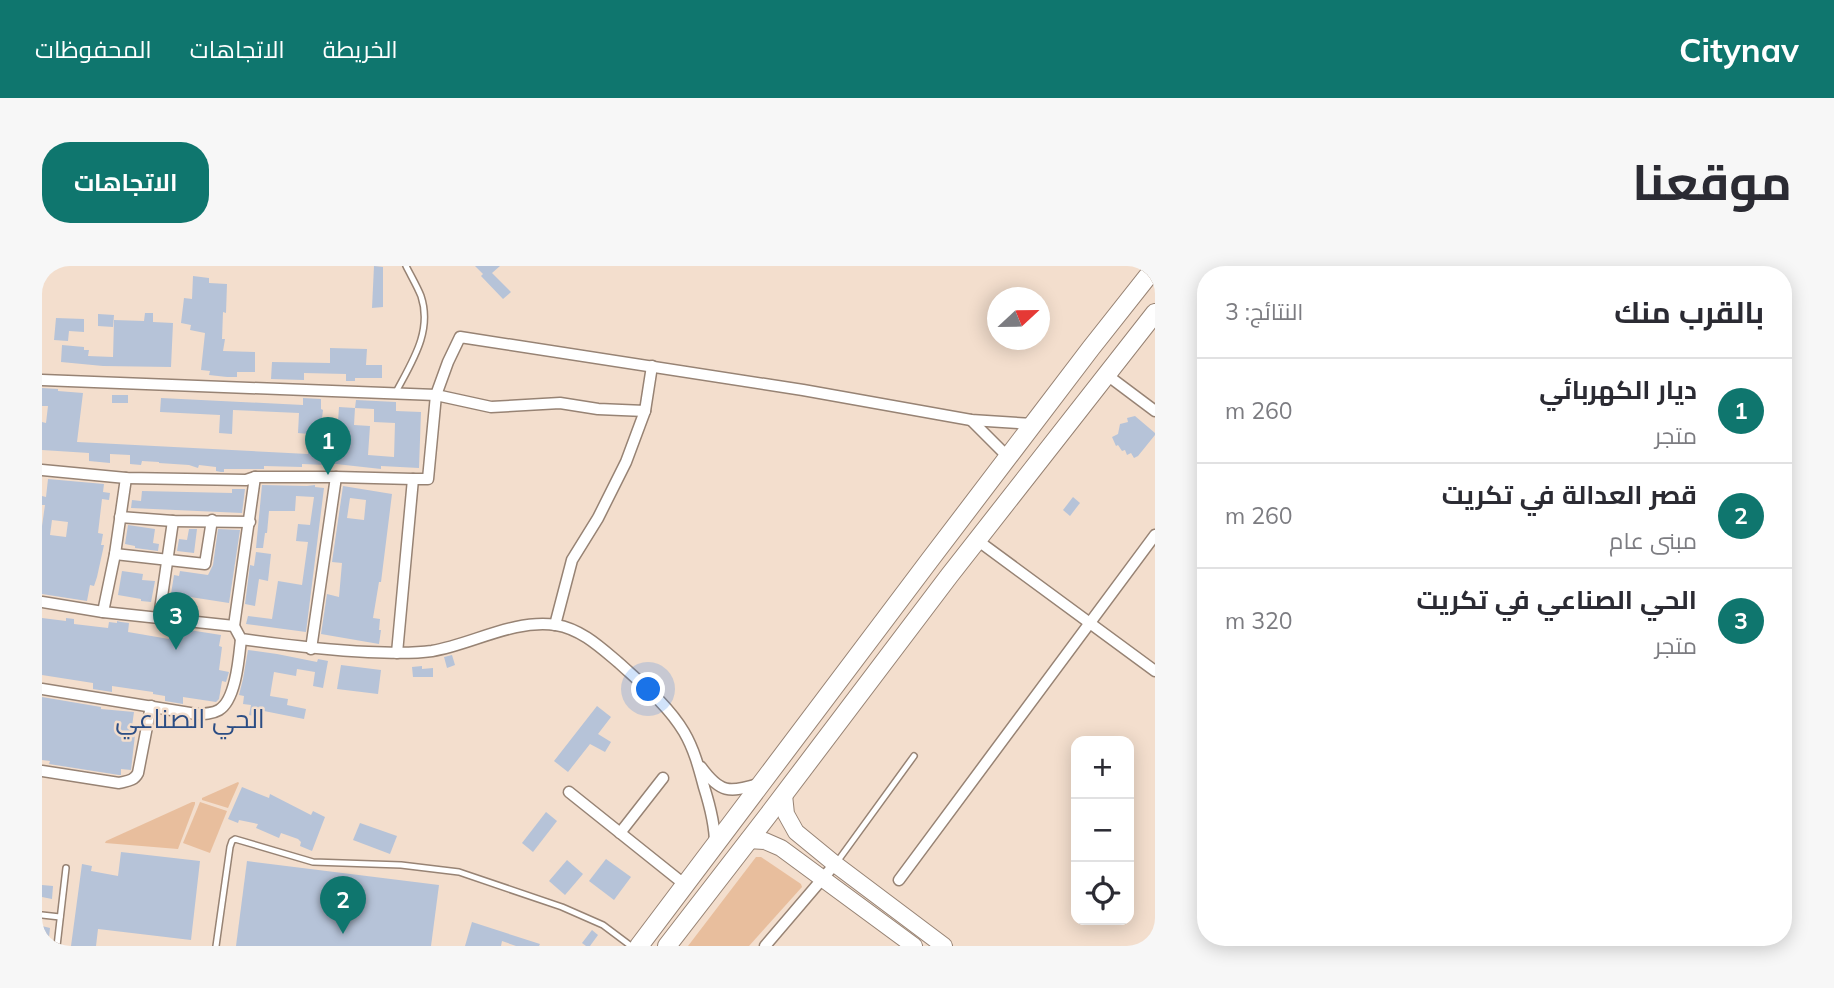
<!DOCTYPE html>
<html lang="ar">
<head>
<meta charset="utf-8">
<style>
  :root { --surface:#fff; --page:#f7f7f7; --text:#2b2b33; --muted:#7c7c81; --line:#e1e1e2; --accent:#0f766e }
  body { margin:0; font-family:Mulish,Cairo,sans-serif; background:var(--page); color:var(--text); direction:rtl }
  .controls { position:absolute; right:21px; bottom:21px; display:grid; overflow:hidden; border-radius:14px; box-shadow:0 4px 18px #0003 }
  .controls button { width:63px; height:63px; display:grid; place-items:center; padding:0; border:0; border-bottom:2px solid var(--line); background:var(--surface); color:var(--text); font:35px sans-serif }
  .compass { position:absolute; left:945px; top:21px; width:63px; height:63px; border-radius:50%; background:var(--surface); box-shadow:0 4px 18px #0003; rotate:68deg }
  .you { position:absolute; left:607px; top:424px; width:24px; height:24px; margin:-18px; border:5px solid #fff; border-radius:50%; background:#1a73e8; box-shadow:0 0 0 10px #1a73e833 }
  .badge { display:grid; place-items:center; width:46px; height:46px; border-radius:50%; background:var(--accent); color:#fff; font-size:23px; font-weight:700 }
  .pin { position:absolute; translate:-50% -58px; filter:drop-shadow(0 2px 4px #0008) }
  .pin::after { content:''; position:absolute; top:37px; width:24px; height:21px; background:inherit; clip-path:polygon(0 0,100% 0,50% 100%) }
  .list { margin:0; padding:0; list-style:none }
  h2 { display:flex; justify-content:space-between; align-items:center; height:91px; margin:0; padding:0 28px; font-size:30px }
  h2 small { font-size:23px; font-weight:400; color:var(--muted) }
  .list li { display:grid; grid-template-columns:46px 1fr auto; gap:21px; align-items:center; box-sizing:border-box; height:105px; padding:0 28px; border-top:2px solid var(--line) }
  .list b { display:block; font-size:26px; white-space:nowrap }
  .list p { margin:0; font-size:23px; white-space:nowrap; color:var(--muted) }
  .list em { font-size:23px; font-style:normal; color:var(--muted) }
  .icon { flex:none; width:38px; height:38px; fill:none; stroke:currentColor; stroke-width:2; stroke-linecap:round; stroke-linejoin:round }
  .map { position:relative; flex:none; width:1113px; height:680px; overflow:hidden; direction:ltr; border-radius:28px }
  header { display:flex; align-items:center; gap:42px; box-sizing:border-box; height:98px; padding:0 35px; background:var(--accent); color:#fff }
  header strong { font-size:33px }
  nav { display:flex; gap:38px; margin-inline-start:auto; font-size:24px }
  .intro { display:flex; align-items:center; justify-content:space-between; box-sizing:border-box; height:168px; padding:0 42px }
  h1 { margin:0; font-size:49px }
  .button { padding:18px 32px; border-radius:28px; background:var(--accent); color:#fff; font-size:24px; font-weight:700 }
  main { display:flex; gap:42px; padding:0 42px }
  aside { flex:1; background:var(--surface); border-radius:28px; box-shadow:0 4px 18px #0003 }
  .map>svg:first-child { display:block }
  .green { fill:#e8be9d }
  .building { fill:#b6c3d8; fill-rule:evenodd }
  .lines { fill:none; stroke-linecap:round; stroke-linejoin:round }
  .lane-casing { stroke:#978374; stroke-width:8 }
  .street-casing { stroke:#978374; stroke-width:13 }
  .secondary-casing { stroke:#978374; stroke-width:18 }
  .primary-casing { stroke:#978374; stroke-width:20 }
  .lane { stroke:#fff; stroke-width:5 }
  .street { stroke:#fff; stroke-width:10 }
  .secondary { stroke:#fff; stroke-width:16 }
  .primary { stroke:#fff; stroke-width:18 }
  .labels { text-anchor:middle; stroke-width:5; stroke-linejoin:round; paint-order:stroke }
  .neighbourhood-label { font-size:26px; fill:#2b4d84; stroke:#f3decd }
</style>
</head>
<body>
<header>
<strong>Citynav</strong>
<nav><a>الخريطة</a><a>الاتجاهات</a><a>المحفوظات</a></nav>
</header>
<div class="intro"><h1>موقعنا</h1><a class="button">الاتجاهات</a></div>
<main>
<aside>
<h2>بالقرب منك<small>النتائج: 3</small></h2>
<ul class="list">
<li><span class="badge">1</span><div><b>ديار الكهربائي</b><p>متجر</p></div><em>260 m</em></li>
<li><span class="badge">2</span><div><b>قصر العدالة في تكريت</b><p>مبنى عام</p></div><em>260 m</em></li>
<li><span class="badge">3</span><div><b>الحي الصناعي في تكريت</b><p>متجر</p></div><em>320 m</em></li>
</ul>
</aside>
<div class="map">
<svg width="1113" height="680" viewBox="0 0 1113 680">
  <rect width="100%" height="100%" fill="#f3decd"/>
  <!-- green -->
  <g class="green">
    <path d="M 196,516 L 197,517 L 186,542 L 160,534 L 160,532 Z"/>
    <path d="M 150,536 L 153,536 L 153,538 L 136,583 L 63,577 L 64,575 Z"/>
    <path d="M 158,536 L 185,545 L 168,587 L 141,577 Z"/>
    <path d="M 714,591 L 719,591 L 725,595 L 759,618 L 760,621 L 707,680 L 646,680 Z"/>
  </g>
  <!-- building -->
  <g class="building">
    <path d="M 332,0 L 341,1 L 341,41 L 330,42 Z"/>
    <path d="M 433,0 L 458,0 L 450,7 L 469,26 L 461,33 L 439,10 L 441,8 Z"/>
    <path d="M 151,10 L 167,12 L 167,17 L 185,18 L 184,47 L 181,46 L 180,73 L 183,73 L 181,85 L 213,86 L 213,106 L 195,106 L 195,111 L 185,111 L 167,109 L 168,105 L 159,104 L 163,67 L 148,64 L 149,59 L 139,57 L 142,32 L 150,33 Z"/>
    <path d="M 103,47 L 111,47 L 111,56 L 131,57 L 129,101 L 61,100 L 19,96 L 20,79 L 42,81 L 42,84 L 47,84 L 46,90 L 71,91 L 72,54 L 102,55 Z"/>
    <path d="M 56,48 L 72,49 L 71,61 L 56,60 Z"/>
    <path d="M 14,52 L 42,53 L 42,66 L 27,65 L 26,75 L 12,74 Z"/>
    <path d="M 288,82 L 325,83 L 324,99 L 340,99 L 340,112 L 313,112 L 313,115 L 304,115 L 304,108 L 262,107 L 262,114 L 229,113 L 230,96 L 288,97 Z"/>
    <path d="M 0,122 L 16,123 L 16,125 L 41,127 L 35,176 L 266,188 L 266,168 L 256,167 L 257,147 L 191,144 L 190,168 L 177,167 L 178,149 L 118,146 L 119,132 L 261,139 L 261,132 L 279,133 L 279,143 L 281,144 L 278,169 L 295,170 L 297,141 L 313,142 L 314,134 L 354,136 L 354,145 L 379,146 L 377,202 L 339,200 L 339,203 L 285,197 L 285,199 L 260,198 L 260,201 L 222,200 L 222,203 L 182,203 L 182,206 L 179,206 L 174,205 L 174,201 L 157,199 L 156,202 L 147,199 L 117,197 L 117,196 L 100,195 L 99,199 L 88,198 L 88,189 L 68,188 L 68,197 L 47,195 L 47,187 L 0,184 L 0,156 L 4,157 L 6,140 L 0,140 ZM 313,142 L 332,143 L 332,156 L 353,157 L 352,191 L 326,189 L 328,160 L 312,159 Z"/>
    <rect x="70" y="129" width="16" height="8"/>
    <path d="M 1093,150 L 1113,167 L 1113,169 L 1096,190 L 1092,192 L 1089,187 L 1085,189 L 1083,184 L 1080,185 L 1076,179 L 1074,180 L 1070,171 L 1076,168 L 1078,158 L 1086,156 L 1085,152 Z"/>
    <path d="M 6,213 L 62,218 L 61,226 L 68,227 L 67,234 L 60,233 L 56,267 L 61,268 L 59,279 L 62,279 L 55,311 L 52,320 L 48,319 L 45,335 L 0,328 L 0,260 L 3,239 L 0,239 L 0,230 L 4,231 ZM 10,254 L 26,256 L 24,271 L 8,269 Z"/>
    <path d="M 220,219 L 265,220 L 273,219 L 273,221 L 282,222 L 264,366 L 204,358 L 206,350 L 230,353 L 236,315 L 260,319 L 266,276 L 254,275 L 256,258 L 268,259 L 272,231 L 254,230 L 253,245 L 227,245 L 225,267 L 223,267 L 221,282 L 214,282 Z"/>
    <path d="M 301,220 L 350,228 L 339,316 L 337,316 L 331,352 L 338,353 L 337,364 L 339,364 L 337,378 L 279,368 L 285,328 L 297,331 L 300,297 L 290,296 ZM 308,232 L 324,234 L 322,254 L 305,252 Z"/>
    <path d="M 190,223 L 203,223 L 200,247 L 89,242 L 90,234 L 99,235 L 100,225 L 190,227 Z"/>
    <path d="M 1031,231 L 1038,237 L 1028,250 L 1021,244 Z"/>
    <path d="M 86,259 L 113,263 L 111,277 L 117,278 L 116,285 L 93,282 L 93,280 L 83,278 Z"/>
    <path d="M 147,263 L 155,263 L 152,287 L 135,285 L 137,273 L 145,274 Z"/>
    <path d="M 176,263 L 198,264 L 187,337 L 129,328 L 132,309 L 137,310 L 138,305 L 166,309 L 171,299 Z"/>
    <path d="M 214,286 L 229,288 L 226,315 L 217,313 L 213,340 L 203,338 L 208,299 L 212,300 Z"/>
    <path d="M 80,305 L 101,308 L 100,314 L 113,315 L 109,336 L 99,335 L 99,333 L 76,329 Z"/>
    <path d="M 0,352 L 24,355 L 24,352 L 32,353 L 32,358 L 66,362 L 67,356 L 75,357 L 75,355 L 79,356 L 87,357 L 86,366 L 127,373 L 128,361 L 179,369 L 177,380 L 180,381 L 177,404 L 187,406 L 184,416 L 180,415 L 177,433 L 174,436 L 141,431 L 141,438 L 123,435 L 123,430 L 111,428 L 111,426 L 70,420 L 70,426 L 51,423 L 51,417 L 0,409 Z"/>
    <path d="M 206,384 L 235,388 L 275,396 L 276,393 L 286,395 L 281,422 L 271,420 L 273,406 L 255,403 L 254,410 L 232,406 L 228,430 L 246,433 L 245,439 L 264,443 L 262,453 L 222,445 L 221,452 L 207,449 L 209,439 L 201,438 L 202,430 L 197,429 L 201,413 Z"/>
    <path d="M 410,389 L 413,399 L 405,402 L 402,391 Z"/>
    <path d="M 299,399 L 339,404 L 336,428 L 295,423 Z"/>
    <path d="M 380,400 L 380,403 L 391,402 L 391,411 L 371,411 L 370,401 Z"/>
    <path d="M 0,431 L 59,441 L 59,443 L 92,446 L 90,460 L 94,460 L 89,504 L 79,503 L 79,509 L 77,509 L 7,498 L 8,495 L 0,494 Z"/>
    <path d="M 555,440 L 569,451 L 556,468 L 569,476 L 563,486 L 548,478 L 526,506 L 512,495 Z"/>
    <path d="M 200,521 L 227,532 L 228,528 L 269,549 L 271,545 L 283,551 L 270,585 L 258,580 L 259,576 L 256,573 L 239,567 L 237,572 L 214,562 L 216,558 L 197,554 L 196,557 L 186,553 Z"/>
    <path d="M 504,546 L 515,555 L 491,586 L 480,577 Z"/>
    <path d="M 318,557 L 355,570 L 348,588 L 311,574 Z"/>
    <path d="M 79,586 L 158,595 L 149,674 L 56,663 L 54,680 L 29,680 L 40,598 L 50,600 L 49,605 L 76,610 Z"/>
    <path d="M 564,593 L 589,611 L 572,634 L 547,615 Z"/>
    <path d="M 525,594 L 541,608 L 523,629 L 507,615 Z"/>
    <path d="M 205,595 L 397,619 L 389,680 L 194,680 Z"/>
    <path d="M 0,619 L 11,620 L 10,633 L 0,631 Z"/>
    <path d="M 430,656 L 498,678 L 497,680 L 474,680 L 460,675 L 459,680 L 423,680 Z"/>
    <path d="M 0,660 L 8,662 L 6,680 L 0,680 Z"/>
    <path d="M 550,664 L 556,669 L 548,680 L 544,680 L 540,677 Z"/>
  </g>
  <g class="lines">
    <!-- lane casing -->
    <g class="lane-casing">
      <g id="lane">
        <path d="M 353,128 C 369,97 391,66 379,30 C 375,20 369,10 364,0"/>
        <path d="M 795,596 L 872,490"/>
        <path d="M 0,649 L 18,651"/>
        <path d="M 15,680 L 24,602"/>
        <path d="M 174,680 L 188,581 L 190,575 L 193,573 L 271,596 L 359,599 L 417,606 L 520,641 L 561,659 L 589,680"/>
      </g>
    </g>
    <!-- street casing -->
    <g class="street-casing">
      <g id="street">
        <path d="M 1065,109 L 1113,145"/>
        <path d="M 0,114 L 394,129 L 449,141 L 518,137 L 556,143 L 603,145 L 610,100"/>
        <path d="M 929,154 L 966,191"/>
        <path d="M 0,204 L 84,212 L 204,214 L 213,211 L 294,211 L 269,383"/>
        <path d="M 294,211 L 371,213"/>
        <path d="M 78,251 L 131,255 L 208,256"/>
        <path d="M 935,274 L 1113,405"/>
        <path d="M 73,288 L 163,298 L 170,254"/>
        <path d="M 0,336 L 61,346 L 192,360 L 199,373 C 242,379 283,384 326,386 C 347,387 369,388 390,385 C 431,378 471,353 514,359 C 539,363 558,381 577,397 C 600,418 626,439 642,466 C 652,483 657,502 662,521 C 668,540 673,558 673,578"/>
        <path d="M 61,346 L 73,288 L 84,212"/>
        <path d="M 117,351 L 131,255"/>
        <path d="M 513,359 L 530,294 L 556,252 L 584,196 L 603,145"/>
        <path d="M 192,360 L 213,211"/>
        <path d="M 355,387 L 371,213 L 386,213 L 394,129 L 406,96 L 418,71 L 761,124 L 929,154 L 991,158"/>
        <path d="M 0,423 L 154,448 C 162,448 170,448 177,444 C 194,434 197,391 199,373"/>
        <path d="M 659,501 C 678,527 687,527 716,518"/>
        <path d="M 0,505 L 77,517 C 85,515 92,515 96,507 L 109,440"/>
        <path d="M 527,526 L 642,618"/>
        <path d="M 578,567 L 621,512"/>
        <path d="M 857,614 L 1113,269"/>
        <path d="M 723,680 L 793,598"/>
      </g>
    </g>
    <!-- secondary casing -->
    <g class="secondary-casing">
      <g id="secondary">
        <path d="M 742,529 L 744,548 L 754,566 L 793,598 L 902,680"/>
        <path d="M 706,574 L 723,575 L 739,582 L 872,680"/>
      </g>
    </g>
    <!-- primary casing -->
    <g class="primary-casing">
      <g id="primary">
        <path d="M 597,680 L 887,295 L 1049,82 L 1113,1"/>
        <path d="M 625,680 L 727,548 L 907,310 L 1113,47"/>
      </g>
    </g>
    <!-- lane -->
    <use href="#lane" class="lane"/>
    <!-- street -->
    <use href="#street" class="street"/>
    <!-- secondary -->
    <use href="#secondary" class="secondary"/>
    <!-- primary -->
    <use href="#primary" class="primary"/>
  </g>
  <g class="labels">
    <!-- neighbourhood labels -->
    <g class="neighbourhood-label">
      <text x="148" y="462">الحي الصناعي</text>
    </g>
  </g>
</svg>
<div class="controls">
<button>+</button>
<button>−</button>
<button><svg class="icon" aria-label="locate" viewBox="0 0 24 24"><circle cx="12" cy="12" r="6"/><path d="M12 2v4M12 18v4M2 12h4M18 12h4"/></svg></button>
</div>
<svg class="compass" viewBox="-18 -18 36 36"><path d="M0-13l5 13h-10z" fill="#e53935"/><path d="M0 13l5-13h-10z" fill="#7c7c81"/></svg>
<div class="you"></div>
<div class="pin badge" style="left:286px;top:209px">1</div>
<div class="pin badge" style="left:301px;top:668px">2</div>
<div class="pin badge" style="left:134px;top:384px">3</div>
</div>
</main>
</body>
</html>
